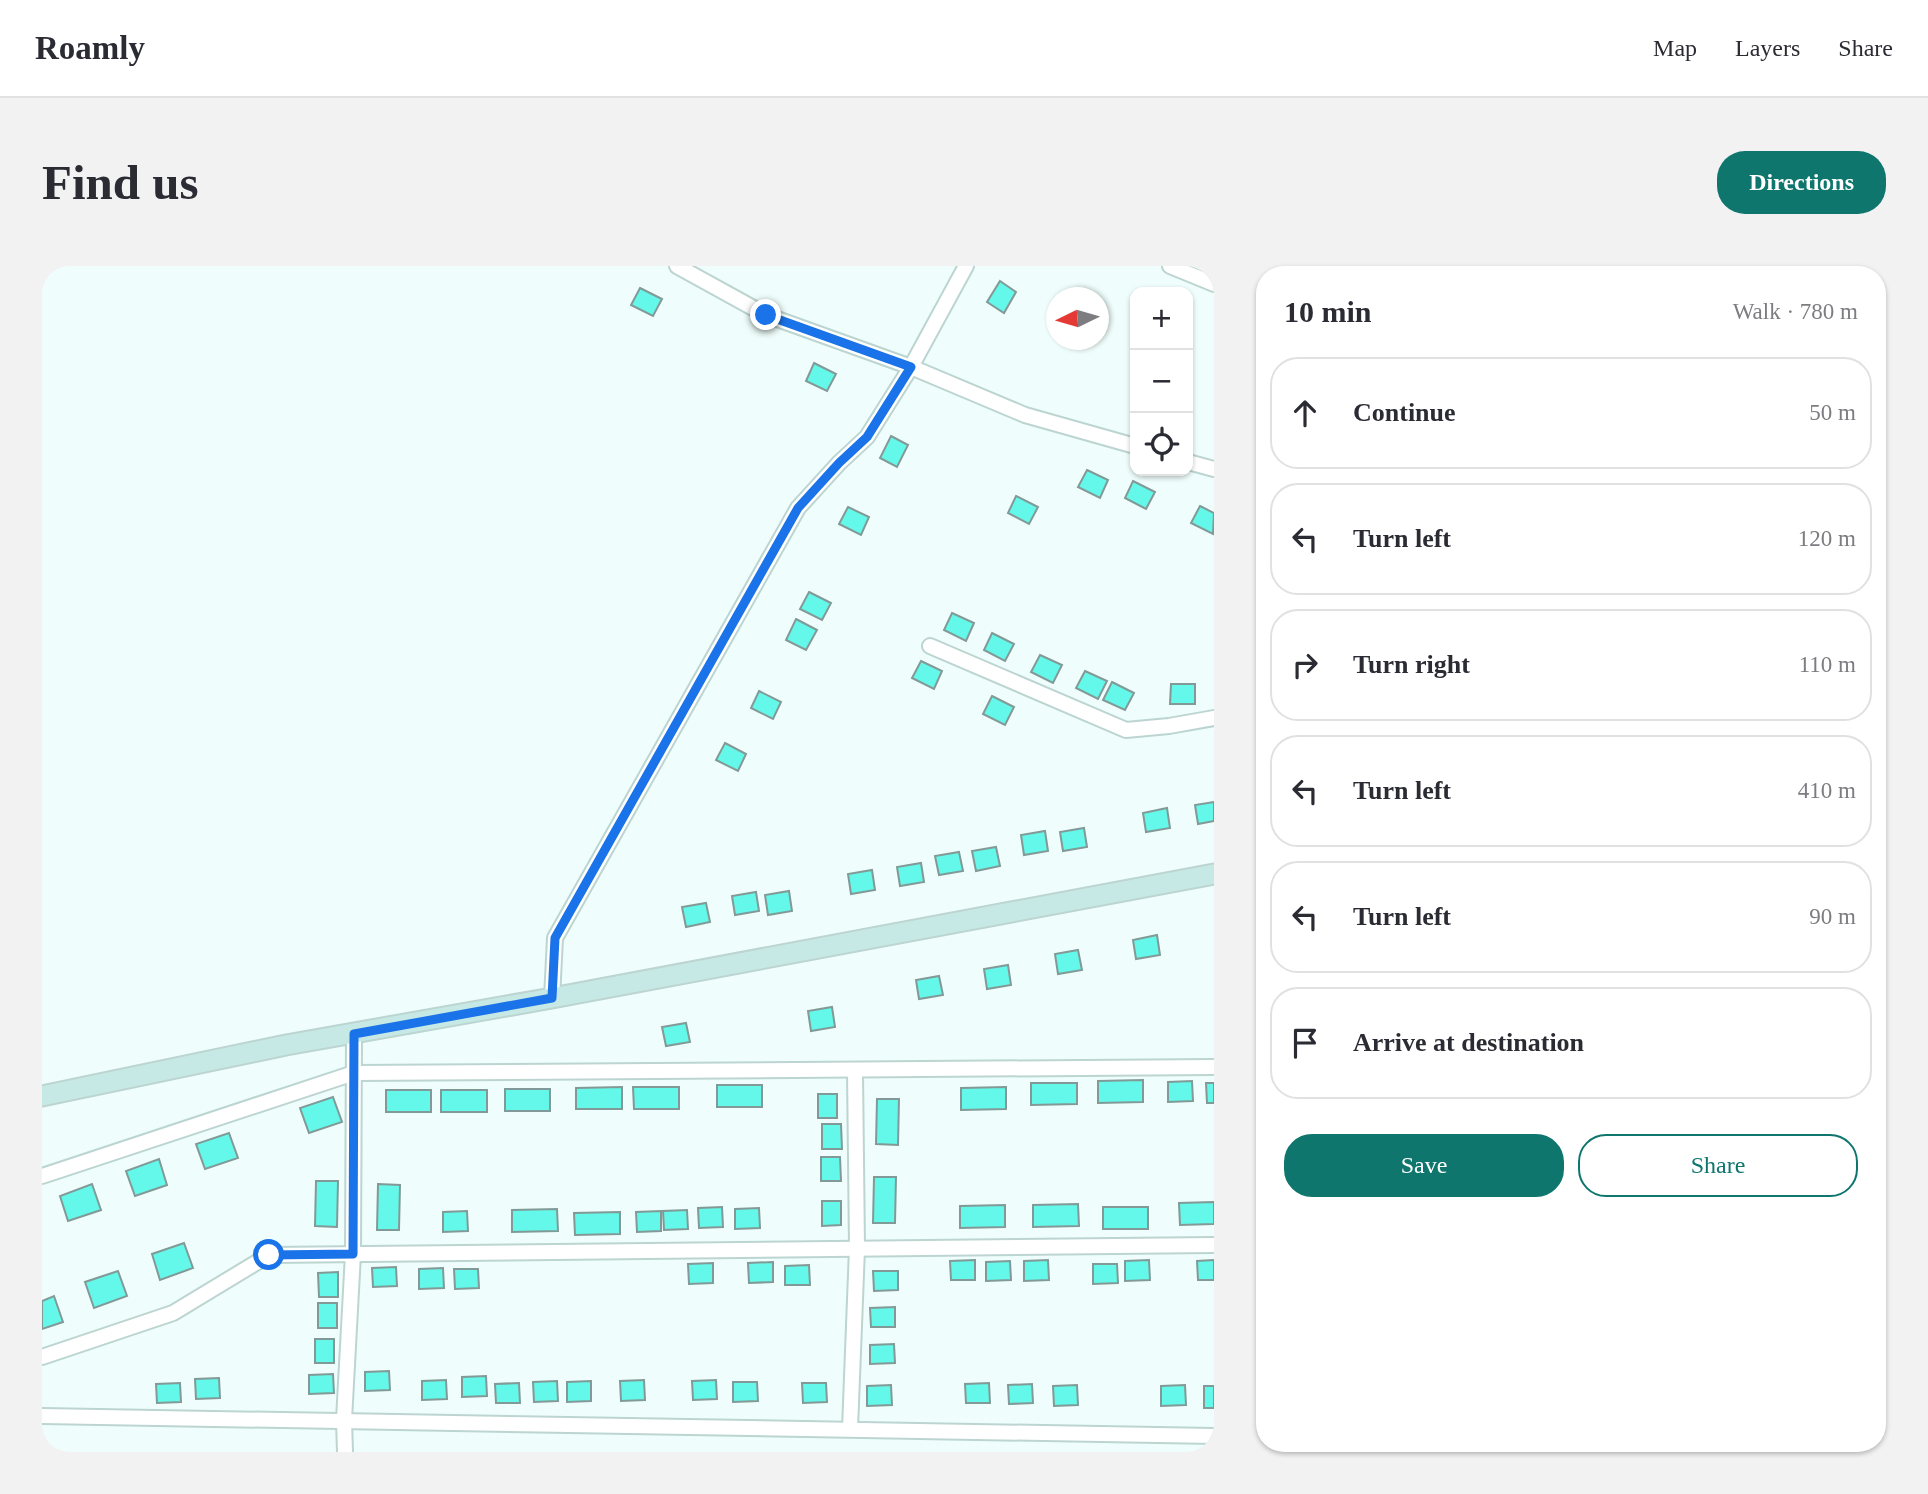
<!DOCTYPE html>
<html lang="en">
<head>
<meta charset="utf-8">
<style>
  :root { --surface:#fff; --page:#f2f2f3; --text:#2b2b33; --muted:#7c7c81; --line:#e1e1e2; --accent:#0f766e }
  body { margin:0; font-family:Georgia,serif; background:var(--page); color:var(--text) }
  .controls { position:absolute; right:21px; top:21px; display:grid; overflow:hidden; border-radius:14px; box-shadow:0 2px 5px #0004 }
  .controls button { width:63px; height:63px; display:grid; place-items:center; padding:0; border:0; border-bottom:2px solid var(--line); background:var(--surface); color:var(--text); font:35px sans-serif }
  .compass { position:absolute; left:1004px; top:21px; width:63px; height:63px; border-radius:50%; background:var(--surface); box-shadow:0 2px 5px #0004; rotate:265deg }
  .stop { position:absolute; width:21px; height:21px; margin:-16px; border:5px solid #1a73e8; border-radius:50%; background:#fff }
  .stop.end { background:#1a73e8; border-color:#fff; box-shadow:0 2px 7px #0008 }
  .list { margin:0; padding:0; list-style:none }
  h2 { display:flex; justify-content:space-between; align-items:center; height:91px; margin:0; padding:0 28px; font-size:30px }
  h2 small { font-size:23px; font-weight:400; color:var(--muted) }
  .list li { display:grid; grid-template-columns:46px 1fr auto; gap:21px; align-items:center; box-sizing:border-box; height:112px; margin:0 14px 14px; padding:0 14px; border:2px solid var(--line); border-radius:28px }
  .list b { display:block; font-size:26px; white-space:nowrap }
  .list em { font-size:23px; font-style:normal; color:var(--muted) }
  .actions { display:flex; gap:14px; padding:21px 28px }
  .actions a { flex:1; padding:16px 0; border:2px solid var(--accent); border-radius:28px; text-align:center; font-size:24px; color:var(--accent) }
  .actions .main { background:var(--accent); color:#fff }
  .icon { flex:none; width:38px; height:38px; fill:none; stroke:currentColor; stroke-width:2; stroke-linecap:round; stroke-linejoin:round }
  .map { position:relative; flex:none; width:1172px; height:1186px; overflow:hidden; border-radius:28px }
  header { display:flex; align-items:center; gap:42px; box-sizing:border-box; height:98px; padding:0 35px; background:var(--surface); border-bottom:2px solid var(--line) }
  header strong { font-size:33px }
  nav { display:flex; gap:38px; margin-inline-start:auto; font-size:24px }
  .intro { display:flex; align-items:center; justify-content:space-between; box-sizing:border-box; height:168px; padding:0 42px }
  h1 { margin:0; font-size:49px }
  .button { padding:18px 32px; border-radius:28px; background:var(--accent); color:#fff; font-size:24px; font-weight:700 }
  main { display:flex; gap:42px; padding:0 42px }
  aside { flex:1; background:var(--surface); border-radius:28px; box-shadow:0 2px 5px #0004 }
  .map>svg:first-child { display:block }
  .building { fill:#63f8e9; stroke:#829a97; stroke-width:2 }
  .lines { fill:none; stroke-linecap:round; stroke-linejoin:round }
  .minor-casing { stroke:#bcd5d1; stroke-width:18 }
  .secondary-casing { stroke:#bcd5d1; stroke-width:23 }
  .minor { stroke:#fff; stroke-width:14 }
  .secondary { stroke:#c7e9e5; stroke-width:19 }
  .route { stroke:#1a73e8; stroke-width:9 }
</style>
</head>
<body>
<header>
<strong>Roamly</strong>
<nav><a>Map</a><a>Layers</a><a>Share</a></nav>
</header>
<div class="intro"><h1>Find us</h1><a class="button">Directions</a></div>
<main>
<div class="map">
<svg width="1172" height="1186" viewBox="0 0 1172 1186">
  <rect width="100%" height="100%" fill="#effefc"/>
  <!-- building -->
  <g class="building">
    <path d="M 958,15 L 974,26 L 962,47 L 945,36 Z"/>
    <path d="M 598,22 L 620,33 L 611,50 L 589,39 Z"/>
    <path d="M 772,97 L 794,108 L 785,125 L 764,115 Z"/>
    <path d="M 849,170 L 866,179 L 855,201 L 838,192 Z"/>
    <path d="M 1045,204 L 1066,214 L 1058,232 L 1036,221 Z"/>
    <path d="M 1091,215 L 1113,226 L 1104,243 L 1083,232 Z"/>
    <path d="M 974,230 L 996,241 L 987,258 L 966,247 Z"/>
    <path d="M 1158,240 L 1172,247 L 1171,268 L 1149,257 Z"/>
    <path d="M 806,241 L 827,251 L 819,269 L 797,258 Z"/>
    <path d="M 767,326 L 789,337 L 780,354 L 758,343 Z"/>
    <path d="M 910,347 L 932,357 L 924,375 L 902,364 Z"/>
    <path d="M 754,353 L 775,364 L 764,384 L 744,374 Z"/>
    <path d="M 950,367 L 972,378 L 963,395 L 942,384 Z"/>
    <path d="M 998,389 L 1020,399 L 1011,417 L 989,406 Z"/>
    <path d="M 879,395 L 900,405 L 892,423 L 870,412 Z"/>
    <path d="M 1043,405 L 1065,415 L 1056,433 L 1034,422 Z"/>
    <path d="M 1070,416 L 1092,427 L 1083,444 L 1061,434 Z"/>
    <path d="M 1129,418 L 1153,418 L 1153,438 L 1128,438 Z"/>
    <path d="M 717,425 L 739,436 L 731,453 L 709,442 Z"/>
    <path d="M 950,430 L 972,441 L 963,459 L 941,448 Z"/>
    <path d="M 683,477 L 704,488 L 696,505 L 674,494 Z"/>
    <path d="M 1172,536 L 1172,555 L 1156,558 L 1153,539 Z"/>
    <path d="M 1125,542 L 1128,562 L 1104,566 L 1101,547 Z"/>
    <path d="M 1042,562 L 1045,581 L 1021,585 L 1018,566 Z"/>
    <path d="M 1003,565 L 1006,585 L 982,589 L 979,569 Z"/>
    <path d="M 954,581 L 958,600 L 934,605 L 930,585 Z"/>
    <path d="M 917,586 L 921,605 L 897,609 L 893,590 Z"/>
    <path d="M 879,597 L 882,616 L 858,620 L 855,601 Z"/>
    <path d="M 830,604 L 833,624 L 809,628 L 806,608 Z"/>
    <path d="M 747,625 L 750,645 L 726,649 L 723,629 Z"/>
    <path d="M 714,626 L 717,645 L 693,649 L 690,630 Z"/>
    <path d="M 664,637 L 668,656 L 644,661 L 640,641 Z"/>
    <path d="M 1115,669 L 1118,689 L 1094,693 L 1091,674 Z"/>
    <path d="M 1036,684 L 1040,704 L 1016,708 L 1013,688 Z"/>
    <path d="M 966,699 L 969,719 L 945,723 L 942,703 Z"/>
    <path d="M 897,710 L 901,729 L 877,733 L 874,714 Z"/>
    <path d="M 790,741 L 793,761 L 769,765 L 766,745 Z"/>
    <path d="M 644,757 L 648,776 L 624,780 L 620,761 Z"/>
    <path d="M 1101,814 L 1101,836 L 1056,837 L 1056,815 Z"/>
    <path d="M 1150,815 L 1151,835 L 1126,836 L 1126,816 Z"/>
    <path d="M 989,817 L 1035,817 L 1035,838 L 989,839 Z"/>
    <path d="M 1164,817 L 1172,817 L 1172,837 L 1165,837 Z"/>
    <rect x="675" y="819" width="45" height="22"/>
    <path d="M 580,821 L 580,843 L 534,843 L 534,822 Z"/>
    <path d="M 591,821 L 637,821 L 637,843 L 592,843 Z"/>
    <path d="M 964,821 L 964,843 L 919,844 L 919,822 Z"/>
    <rect x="463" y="823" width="45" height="22"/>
    <rect x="344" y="824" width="45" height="22"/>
    <rect x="399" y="824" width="46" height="22"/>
    <rect x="776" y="828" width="19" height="24"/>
    <path d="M 291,831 L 300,856 L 267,867 L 258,842 Z"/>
    <path d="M 835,833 L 857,833 L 856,879 L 834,878 Z"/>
    <path d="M 780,858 L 799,858 L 800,883 L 780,883 Z"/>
    <path d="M 187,867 L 196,892 L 163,903 L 154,878 Z"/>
    <path d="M 779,891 L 798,891 L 799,915 L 779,915 Z"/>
    <path d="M 117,893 L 125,919 L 93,930 L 84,905 Z"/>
    <path d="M 832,911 L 854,911 L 853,957 L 831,957 Z"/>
    <path d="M 274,915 L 296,915 L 295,961 L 273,960 Z"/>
    <path d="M 50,918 L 59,944 L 26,955 L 18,930 Z"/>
    <path d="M 336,918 L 358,919 L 357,964 L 335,964 Z"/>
    <path d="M 780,935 L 799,935 L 799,959 L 780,960 Z"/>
    <path d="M 1172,936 L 1172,958 L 1138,959 L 1137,937 Z"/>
    <path d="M 1036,938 L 1037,960 L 991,961 L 991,939 Z"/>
    <path d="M 963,939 L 963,961 L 918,962 L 918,940 Z"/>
    <path d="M 680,941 L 681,961 L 657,962 L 656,942 Z"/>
    <rect x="1061" y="941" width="45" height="22"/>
    <path d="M 717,942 L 718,962 L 693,963 L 693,943 Z"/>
    <path d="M 515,943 L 516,965 L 470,966 L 470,944 Z"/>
    <path d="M 645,944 L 646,963 L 622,964 L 621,945 Z"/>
    <path d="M 425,945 L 426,965 L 401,966 L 401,946 Z"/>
    <path d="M 619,945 L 619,965 L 595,966 L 594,946 Z"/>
    <path d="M 578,946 L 578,968 L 533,969 L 532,947 Z"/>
    <path d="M 142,977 L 151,1002 L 118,1014 L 110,988 Z"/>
    <path d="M 933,994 L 933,1014 L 909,1014 L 908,995 Z"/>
    <path d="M 1006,994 L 1007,1014 L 982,1015 L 982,995 Z"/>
    <path d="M 1107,994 L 1108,1014 L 1083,1015 L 1083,995 Z"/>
    <path d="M 1172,994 L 1172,1014 L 1156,1014 L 1155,995 Z"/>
    <path d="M 968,995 L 969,1014 L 944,1015 L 944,996 Z"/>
    <path d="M 731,996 L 731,1016 L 707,1017 L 706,997 Z"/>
    <path d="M 671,997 L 671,1017 L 647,1018 L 646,998 Z"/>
    <path d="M 1051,998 L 1075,998 L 1076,1017 L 1051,1018 Z"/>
    <path d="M 767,999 L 768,1019 L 743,1019 L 743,1000 Z"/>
    <path d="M 354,1001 L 355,1020 L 331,1021 L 330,1002 Z"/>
    <path d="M 401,1002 L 402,1022 L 377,1023 L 377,1003 Z"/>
    <path d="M 412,1003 L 436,1003 L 437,1022 L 413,1023 Z"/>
    <path d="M 76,1005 L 85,1030 L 52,1042 L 43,1016 Z"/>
    <path d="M 831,1005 L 856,1005 L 856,1024 L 832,1025 Z"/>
    <path d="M 296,1006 L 296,1031 L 277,1031 L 276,1007 Z"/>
    <path d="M 12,1030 L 21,1056 L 0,1063 L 0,1035 Z"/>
    <rect x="276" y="1037" width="19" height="25"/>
    <path d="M 853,1041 L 853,1061 L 829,1061 L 828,1042 Z"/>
    <rect x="273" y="1073" width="19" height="24"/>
    <path d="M 852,1078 L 853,1097 L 828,1098 L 828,1079 Z"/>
    <path d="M 347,1105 L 348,1124 L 323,1125 L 323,1106 Z"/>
    <path d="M 291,1108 L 292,1127 L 267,1128 L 267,1109 Z"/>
    <path d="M 444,1110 L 445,1130 L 420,1131 L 420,1111 Z"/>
    <path d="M 177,1112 L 178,1132 L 154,1133 L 153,1113 Z"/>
    <path d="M 404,1114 L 405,1133 L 380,1134 L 380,1115 Z"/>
    <path d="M 602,1114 L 603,1134 L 579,1135 L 578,1115 Z"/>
    <path d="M 674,1114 L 675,1133 L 651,1134 L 650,1115 Z"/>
    <path d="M 515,1115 L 516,1135 L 492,1136 L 491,1116 Z"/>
    <path d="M 549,1115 L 549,1135 L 525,1136 L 525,1116 Z"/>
    <path d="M 691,1116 L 715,1116 L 716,1135 L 691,1136 Z"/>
    <path d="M 138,1117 L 139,1136 L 115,1137 L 114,1118 Z"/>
    <path d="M 477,1117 L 478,1137 L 454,1137 L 453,1118 Z"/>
    <path d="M 760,1117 L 784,1117 L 785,1136 L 761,1137 Z"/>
    <path d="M 947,1117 L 948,1137 L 924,1137 L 923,1118 Z"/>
    <path d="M 990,1118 L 991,1137 L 967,1138 L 966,1119 Z"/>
    <path d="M 849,1119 L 850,1139 L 825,1140 L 825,1120 Z"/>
    <path d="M 1035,1119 L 1036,1139 L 1012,1140 L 1011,1120 Z"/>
    <path d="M 1143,1119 L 1144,1139 L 1119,1140 L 1119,1120 Z"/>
    <rect x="1162" y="1120" width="10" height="22"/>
  </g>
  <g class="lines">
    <!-- minor casing -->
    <g class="minor-casing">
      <g id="minor">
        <path d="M 635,0 L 724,49 L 869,101 L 983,149 L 1093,180"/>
        <path d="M 1128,0 L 1172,18"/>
        <path d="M 1146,196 L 1172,203"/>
        <path d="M 888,380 L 1084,464 L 1127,460 L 1172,452"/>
        <path d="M 510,732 L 513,672 L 756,242 L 797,197 L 825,171 L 869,101 L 924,0"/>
        <path d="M 0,910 L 312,807 L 1172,801"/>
        <path d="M 0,1091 L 131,1047 L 227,989 L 1172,979"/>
        <path d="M 0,1150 L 1172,1170"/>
        <path d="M 808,1163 L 815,982 L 813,806"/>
        <path d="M 303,1186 L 302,1154 L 311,988 L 312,768"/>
      </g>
    </g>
    <!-- secondary casing -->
    <g class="secondary-casing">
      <path id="secondary" d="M 0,830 L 244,779 L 510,732 L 1172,608"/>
    </g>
    <!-- minor -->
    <use href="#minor" class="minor"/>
    <!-- secondary -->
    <use href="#secondary" class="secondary"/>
  </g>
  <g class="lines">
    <!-- route -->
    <path class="route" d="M 227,989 L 311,988 L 312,768 L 510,732 L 513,672 L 756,242 L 797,197 L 825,171 L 869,101 L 724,49"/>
  </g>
</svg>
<div class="controls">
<button>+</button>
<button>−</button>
<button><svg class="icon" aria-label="locate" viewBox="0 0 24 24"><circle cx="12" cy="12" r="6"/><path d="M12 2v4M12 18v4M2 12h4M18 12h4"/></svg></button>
</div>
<svg class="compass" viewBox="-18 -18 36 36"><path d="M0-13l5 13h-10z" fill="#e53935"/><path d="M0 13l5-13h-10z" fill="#7c7c81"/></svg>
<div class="stop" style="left:227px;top:989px"></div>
<div class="stop end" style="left:724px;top:49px"></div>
</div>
<aside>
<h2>10 min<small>Walk · 780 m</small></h2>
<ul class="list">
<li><svg class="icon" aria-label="ahead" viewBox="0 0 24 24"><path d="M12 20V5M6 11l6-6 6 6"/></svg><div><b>Continue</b></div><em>50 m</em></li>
<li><svg class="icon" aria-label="left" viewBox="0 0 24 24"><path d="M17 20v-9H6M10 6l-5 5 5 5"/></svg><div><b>Turn left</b></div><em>120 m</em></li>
<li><svg class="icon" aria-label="right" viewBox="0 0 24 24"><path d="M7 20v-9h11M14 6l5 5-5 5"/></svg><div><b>Turn right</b></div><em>110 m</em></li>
<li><svg class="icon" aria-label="left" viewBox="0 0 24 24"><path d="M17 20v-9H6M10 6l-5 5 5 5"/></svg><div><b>Turn left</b></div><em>410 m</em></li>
<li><svg class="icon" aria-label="left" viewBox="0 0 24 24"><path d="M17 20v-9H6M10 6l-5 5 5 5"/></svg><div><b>Turn left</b></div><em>90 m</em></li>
<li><svg class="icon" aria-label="arrive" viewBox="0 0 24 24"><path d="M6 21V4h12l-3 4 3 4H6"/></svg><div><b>Arrive at destination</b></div></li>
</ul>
<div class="actions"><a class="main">Save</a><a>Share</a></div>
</aside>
</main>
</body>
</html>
